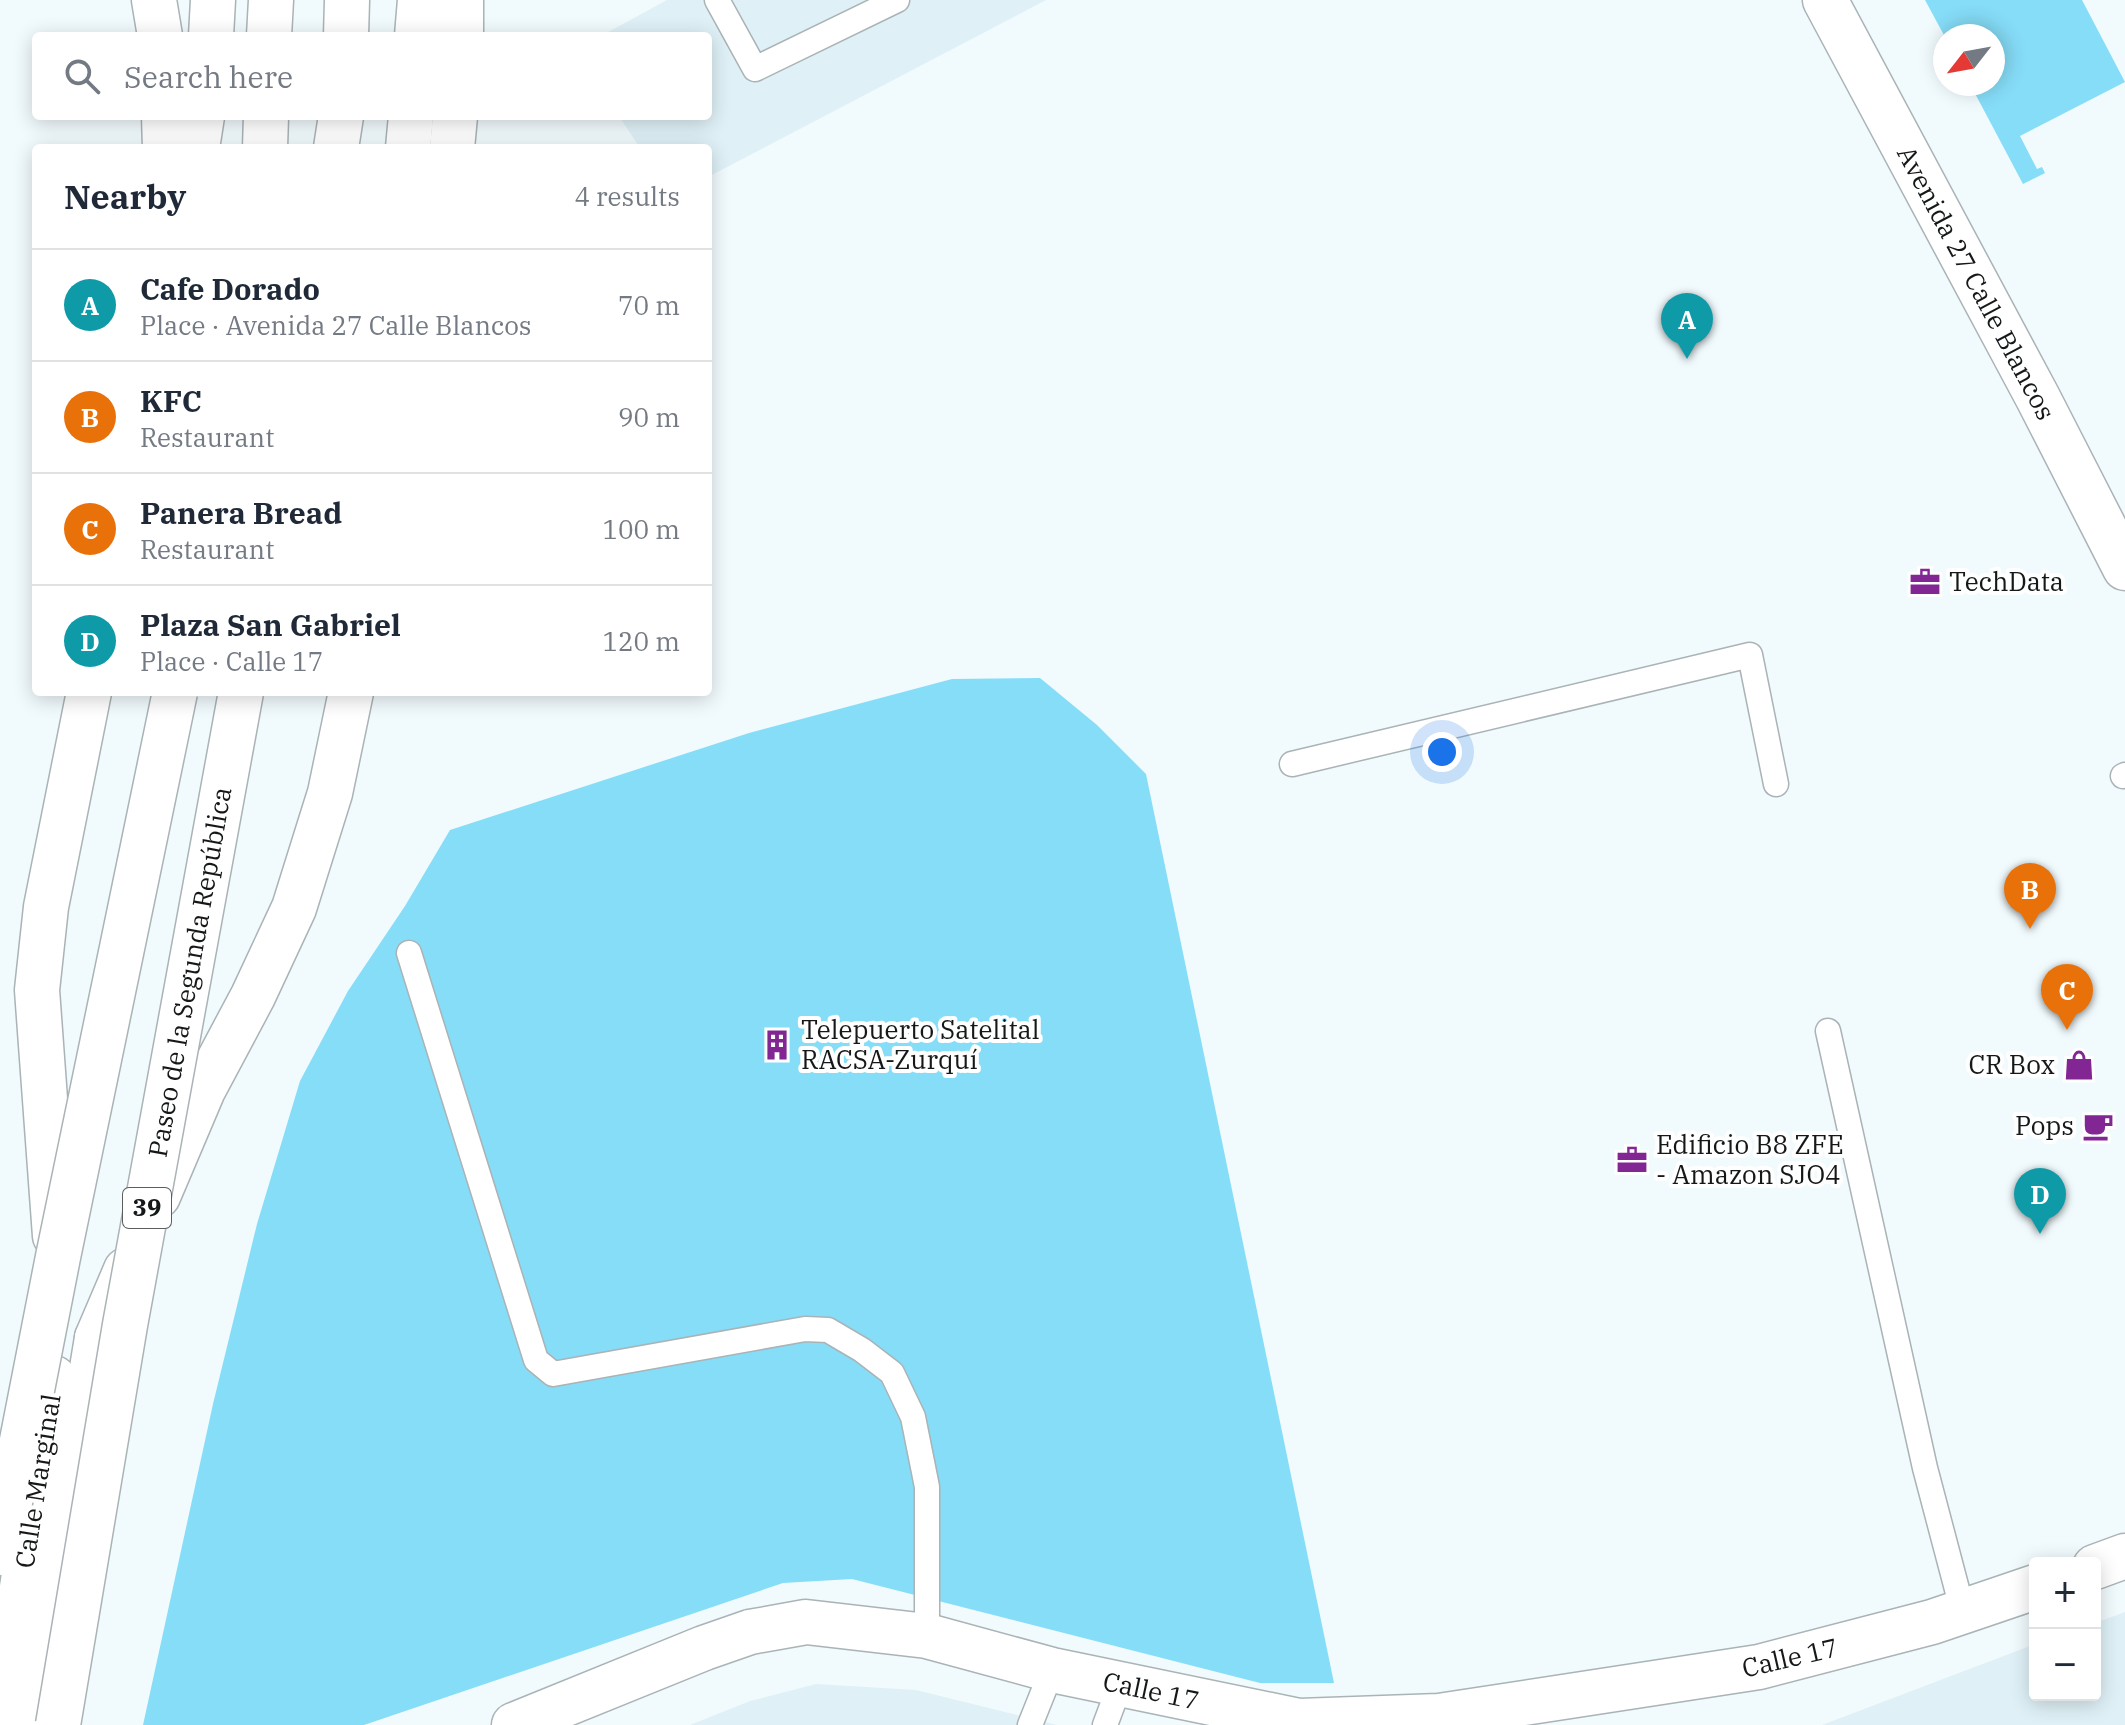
<!DOCTYPE html>
<html lang="en">
<head>
<meta charset="utf-8">
<style>
  :root { --surface:#fff; --page:#f2f2f3; --text:#1f2937; --muted:#747a83; --line:#e0e1e3; --accent:#b45309 }
  body { margin:0; font-family:"IBM Plex Serif",serif; background:var(--page); color:var(--text) }
  .controls { position:absolute; right:24px; bottom:24px; display:grid; overflow:hidden; border-radius:8px; box-shadow:0 4px 20px #0003 }
  .controls button { width:72px; height:72px; display:grid; place-items:center; padding:0; border:0; border-bottom:2px solid var(--line); background:var(--surface); color:var(--text); font:40px sans-serif }
  .compass { position:absolute; left:1933px; top:24px; width:72px; height:72px; border-radius:50%; background:var(--surface); box-shadow:0 4px 20px #0003; rotate:239deg }
  .you { position:absolute; left:1442px; top:752px; width:28px; height:28px; margin:-20px; border:6px solid #fff; border-radius:50%; background:#1a73e8; box-shadow:0 0 0 12px #1a73e833 }
  .badge { display:grid; place-items:center; width:52px; height:52px; border-radius:50%; background:var(--accent); color:#fff; font-size:26px; font-weight:700 }
  .pin { position:absolute; translate:-50% -66px; filter:drop-shadow(0 2px 4px #0008) }
  .pin::after { content:''; position:absolute; top:42px; width:28px; height:24px; background:inherit; clip-path:polygon(0 0,100% 0,50% 100%) }
  .list { margin:0; padding:0; list-style:none }
  h2 { display:flex; justify-content:space-between; align-items:center; height:104px; margin:0; padding:0 32px; font-size:34px }
  h2 small { font-size:26px; font-weight:400; color:var(--muted) }
  .list li { display:grid; grid-template-columns:52px 1fr auto; gap:24px; align-items:center; box-sizing:border-box; height:112px; padding:0 32px; border-top:2px solid var(--line) }
  .list b { display:block; font-size:30px; white-space:nowrap }
  .list p { margin:0; font-size:26px; white-space:nowrap; color:var(--muted) }
  .list em { font-size:26px; font-style:normal; color:var(--muted) }
  .icon { flex:none; width:44px; height:44px; fill:none; stroke:currentColor; stroke-width:2; stroke-linecap:round; stroke-linejoin:round }
  .map { position:relative; flex:none; width:2125px; height:1725px; overflow:hidden }
  .search { position:absolute; background:var(--surface); box-shadow:0 4px 20px #0003; left:32px; top:32px; width:680px; height:88px; display:flex; align-items:center; gap:20px; box-sizing:border-box; padding:0 28px; border-radius:8px; color:var(--muted); font-size:30px }
  .panel { position:absolute; background:var(--surface); box-shadow:0 4px 20px #0003; left:32px; top:144px; width:680px; height:552px; border-radius:8px }
  .map>svg:first-child { display:block }
  .built { fill:#dff1f7 }
  .green { fill:#86ddf8 }
  .lines { fill:none; stroke-linecap:round; stroke-linejoin:round }
  .service-casing { stroke:#aab3b6; stroke-width:27 }
  .minor-casing { stroke:#aab3b6; stroke-width:47 }
  .secondary-casing { stroke:#aab3b6; stroke-width:47 }
  .trunk-casing { stroke:#aab3b6; stroke-width:47 }
  .service { stroke:#fff; stroke-width:24 }
  .minor { stroke:#fff; stroke-width:44 }
  .secondary { stroke:#fff; stroke-width:44 }
  .trunk { stroke:#fff; stroke-width:44 }
  .trunk-bridge-casing { stroke:#aab3b6; stroke-width:47; stroke-linecap:butt }
  .trunk-bridge { stroke:#fff; stroke-width:44 }
  .labels { text-anchor:middle; stroke-width:8; stroke-linejoin:round; paint-order:stroke }
  .shield { fill:#fff; stroke:#5b5d5e; stroke-width:2 }
  .shield-label { font-size:24px; font-weight:bold; fill:#151819 }
  .street-label { font-size:26px; fill:#151819; stroke:#fff }
  .poi-label { font-size:26px; fill:#151819; stroke:#fff; text-anchor:start }
</style>
</head>
<body>
<div class="map">
<svg width="2125" height="1725" viewBox="0 0 2125 1725">
  <rect width="100%" height="100%" fill="#f1fafd"/>
  <!-- built -->
  <g class="built">
    <path d="M 667,0 L 1046,0 L 708,177 L 708,148 L 640,148 L 619,116 L 708,116 L 708,36 L 601,36 Z"/>
    <path d="M 2125,1612 L 2125,1725 L 1822,1725 L 2035,1644 L 2035,1695 L 2095,1695 L 2095,1623 Z"/>
    <path d="M 816,1684 L 916,1690 L 1057,1725 L 690,1725 L 750,1701 Z"/>
  </g>
  <!-- green -->
  <g class="green">
    <path d="M 1925,0 L 2082,0 L 2125,82 L 2020,136 L 2037,169 L 2042,167 L 2045,173 L 2023,184 L 1970,84 L 1993,84 L 1993,36 L 1945,37 Z"/>
    <path d="M 1040,678 L 1097,725 L 1146,774 L 1334,1683 L 1260,1683 L 852,1579 L 783,1583 L 364,1725 L 143,1725 L 213,1404 L 257,1224 L 300,1081 L 348,991 L 405,906 L 450,830 L 749,733 L 952,679 Z"/>
  </g>
  <g class="lines">
    <!-- service casing -->
    <g class="service-casing">
      <g id="service">
        <path d="M 717,0 L 755,69 L 897,0"/>
        <path d="M 1292,764 L 1750,655 L 1776,784"/>
        <path d="M 2123,776 L 2125,775"/>
        <path d="M 409,953 L 536,1360 L 553,1374 L 805,1329 L 828,1330 L 862,1350 L 892,1373 L 913,1417 L 927,1487 L 927,1636"/>
        <path d="M 1828,1031 L 1925,1468 L 1963,1612"/>
        <path d="M 1030,1725 L 1052,1670"/>
        <path d="M 1105,1725 L 1120,1685"/>
      </g>
    </g>
    <!-- minor casing -->
    <g class="minor-casing">
      <g id="minor">
        <path d="M 2095,1567 L 2125,1556"/>
        <path d="M 1,1725 L 54,1378"/>
        <path d="M 33,1725 L 97,1338"/>
        <path d="M 514,1725 L 704,1648 L 750,1632 L 806,1622 L 927,1636 L 1052,1670 L 1299,1721 L 1439,1716 L 1759,1667 L 1932,1622 L 2035,1587"/>
      </g>
    </g>
    <!-- secondary casing -->
    <g class="secondary-casing">
      <path id="secondary" d="M 1825,0 L 2038,398 L 2125,568"/>
    </g>
    <!-- trunk casing -->
    <g class="trunk-casing">
      <g id="trunk">
        <path d="M 154,0 L 160,36"/>
        <path d="M 211,36 L 213,0"/>
        <path d="M 269,36 L 271,0"/>
        <path d="M 346,36 L 347,0"/>
        <path d="M 417,36 L 420,0"/>
        <path d="M 461,36 L 461,0"/>
        <path d="M 164,116 L 165,148"/>
        <path d="M 197,148 L 202,116"/>
        <path d="M 265,148 L 266,116"/>
        <path d="M 336,148 L 341,116"/>
        <path d="M 408,148 L 411,116"/>
        <path d="M 452,148 L 455,116"/>
        <path d="M 158,1196 L 203,1090 L 253,996 L 294,908 L 330,793 L 351,692"/>
        <path d="M 55,1236 L 37,990 L 46,907 L 89,692"/>
        <path d="M 97,1338 L 126,1270"/>
      </g>
    </g>
    <!-- service -->
    <use href="#service" class="service"/>
    <!-- minor -->
    <use href="#minor" class="minor"/>
    <!-- secondary -->
    <use href="#secondary" class="secondary"/>
    <!-- trunk -->
    <use href="#trunk" class="trunk"/>
    <!-- trunk-bridge casing -->
    <g class="trunk-bridge-casing">
      <g id="trunk-bridge">
        <path d="M 0,1553 L 58,1257 L 175,692"/>
        <path d="M 58,1725 L 125,1325 L 241,692"/>
      </g>
    </g>
    <!-- trunk-bridge -->
    <use href="#trunk-bridge" class="trunk-bridge"/>
  </g>
  <!-- icons -->
  <defs>
    <g id="office-bare" transform="scale(2.4)"><path d="M-6-3h4V-5.5h4V-3h4V5H-6ZM-1-4.5V-3h2v-1.5ZM-6 0V1H6V0Z" fill="#822693" stroke="#fff" stroke-width="2.5" paint-order="stroke"/></g>
    <g id="building-bare" transform="scale(2.4)"><path d="M-4-6H4V6H1V3H-1V6H-4ZM-2.5-4.3h1.7v1.8h-1.7ZM.8-4.3h1.7v1.8H.8ZM-2.5-1h1.7V.8h-1.7ZM.8-1h1.7V.8H.8Z" fill="#822693" stroke="#fff" stroke-width="2.5" paint-order="stroke"/></g>
    <g id="shop-bare" transform="scale(2.4)"><path d="M-5-2.5h2.3a2.7 3.5 0 0 1 5.4 0H5L5.5 6h-11ZM-1.5-2.5h3a1.5 2.3 0 0 0-3 0Z" fill="#822693" stroke="#fff" stroke-width="2.5" paint-order="stroke"/></g>
    <g id="cafe-bare" transform="scale(2.4)"><path d="M-5.5-4.5H6V0H3Q3 3.5 0 3.5H-2.5Q-5.5 3.5-5.5 0ZM3-3.2v2h1.7v-2ZM-6 4.5H4V6H-6Z" fill="#822693" stroke="#fff" stroke-width="2.5" paint-order="stroke"/></g>
  </defs>
  <g fill-rule="evenodd">
    <use href="#office-bare" x="1925" y="582"/>
    <use href="#building-bare" x="777" y="1045"/>
    <use href="#shop-bare" x="2079" y="1065"/>
    <use href="#cafe-bare" x="2098" y="1126"/>
    <use href="#office-bare" x="1632" y="1160"/>
  </g>
  <g class="labels">
    <!-- shield labels -->
    <rect class="shield" x="123" y="1188" width="48" height="40" rx="6"/>
    <g class="shield-label">
      <text x="147" y="1216">39</text>
    </g>
    <!-- street labels -->
    <g class="street-label">
      <text transform="translate(1976 283) rotate(62)" y="9">Avenida 27 Calle Blancos</text>
      <text transform="translate(190 972) rotate(-80)" y="9">Paseo de la Segunda República</text>
      <text transform="translate(38 1481) rotate(-81)" y="9">Calle Marginal</text>
      <text transform="translate(1790 1658) rotate(-13)" y="9">Calle 17</text>
      <text transform="translate(1151 1691) rotate(12)" y="9">Calle 17</text>
    </g>
    <!-- poi labels -->
    <g class="poi-label">
      <text x="1949" y="591">TechData</text>
      <text x="801" y="1039">Telepuerto Satelital<tspan x="801" dy="30">RACSA-Zurquí</tspan></text>
      <text x="2055" y="1074" text-anchor="end">CR Box</text>
      <text x="2074" y="1135" text-anchor="end">Pops</text>
      <text x="1656" y="1154">Edificio B8 ZFE<tspan x="1656" dy="30">- Amazon SJO4</tspan></text>
    </g>
  </g>
</svg>
<div class="controls">
<button>+</button>
<button>−</button>
</div>
<svg class="compass" viewBox="-18 -18 36 36"><path d="M0-13l5 13h-10z" fill="#e53935"/><path d="M0 13l5-13h-10z" fill="#747a83"/></svg>
<div class="you"></div>
<div class="pin badge" style="left:1687px;top:359px;background:#0f9aa8">A</div>
<div class="pin badge" style="left:2030px;top:929px;background:#e8710a">B</div>
<div class="pin badge" style="left:2067px;top:1030px;background:#e8710a">C</div>
<div class="pin badge" style="left:2040px;top:1234px;background:#0f9aa8">D</div>
<div class="search"><svg class="icon" aria-label="search" viewBox="0 0 24 24"><circle cx="10" cy="10" r="6"/><path d="M15 15l6 6"/></svg>Search here</div>
<section class="panel">
<h2>Nearby<small>4 results</small></h2>
<ul class="list">
<li><span class="badge" style="background:#0f9aa8">A</span><div><b>Cafe Dorado</b><p>Place · Avenida 27 Calle Blancos</p></div><em>70 m</em></li>
<li><span class="badge" style="background:#e8710a">B</span><div><b>KFC</b><p>Restaurant</p></div><em>90 m</em></li>
<li><span class="badge" style="background:#e8710a">C</span><div><b>Panera Bread</b><p>Restaurant</p></div><em>100 m</em></li>
<li><span class="badge" style="background:#0f9aa8">D</span><div><b>Plaza San Gabriel</b><p>Place · Calle 17</p></div><em>120 m</em></li>
</ul>
</section>
</div>
</body>
</html>
